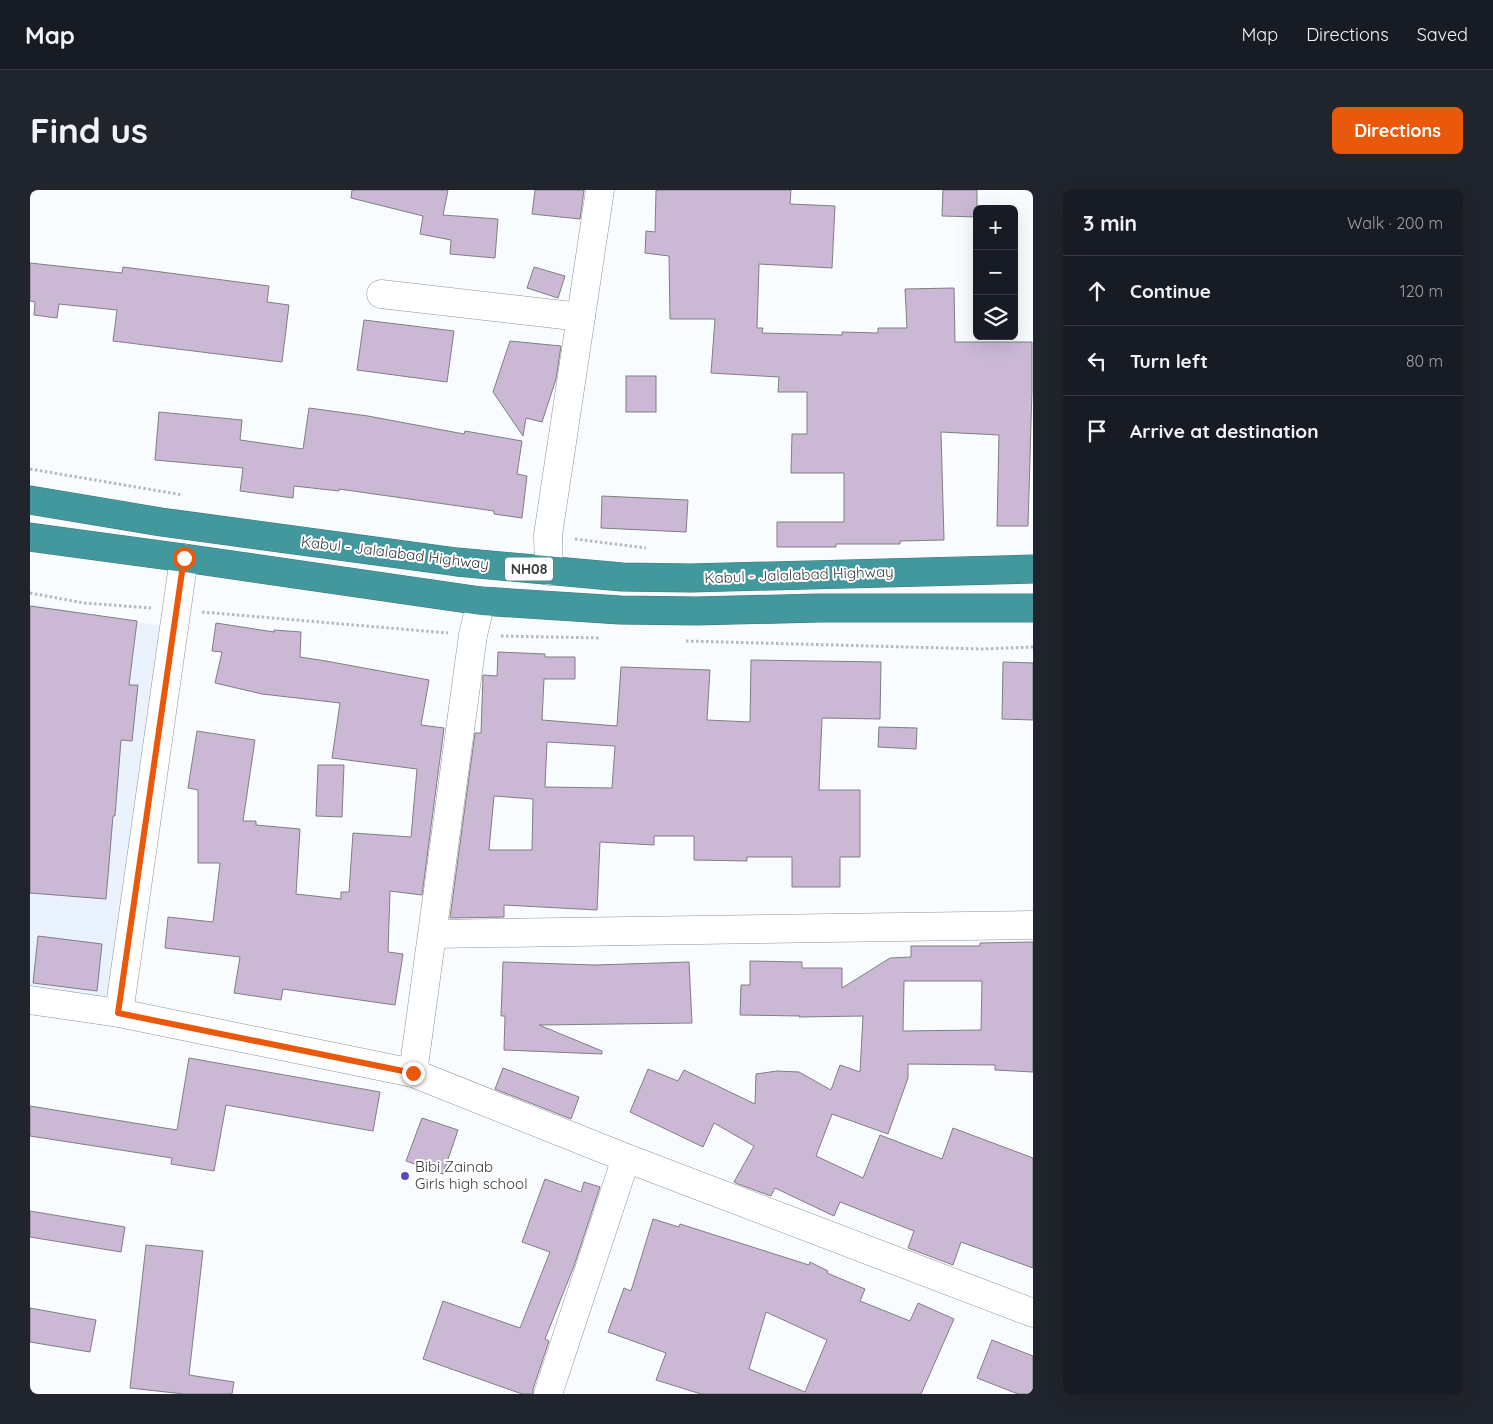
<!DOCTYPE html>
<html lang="en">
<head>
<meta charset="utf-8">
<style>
  :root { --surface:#171b24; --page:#20242c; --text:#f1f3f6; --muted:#9ea1a6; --line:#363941; --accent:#ea580c }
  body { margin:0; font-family:Quicksand,sans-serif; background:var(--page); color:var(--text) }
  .controls { position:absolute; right:15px; top:15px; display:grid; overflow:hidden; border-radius:8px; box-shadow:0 5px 20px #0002 }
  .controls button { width:45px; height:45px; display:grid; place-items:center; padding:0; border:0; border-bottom:1px solid var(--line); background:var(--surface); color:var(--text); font:25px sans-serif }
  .stop { position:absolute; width:15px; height:15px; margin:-11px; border:4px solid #ea580c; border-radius:50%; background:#fff }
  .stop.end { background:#ea580c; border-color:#fff; box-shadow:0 1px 5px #0008 }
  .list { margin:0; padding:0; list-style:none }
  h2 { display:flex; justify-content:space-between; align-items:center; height:65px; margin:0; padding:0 20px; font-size:21px }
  h2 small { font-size:16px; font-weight:400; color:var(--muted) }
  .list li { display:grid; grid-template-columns:32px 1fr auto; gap:15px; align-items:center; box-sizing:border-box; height:70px; padding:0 20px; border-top:1px solid var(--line) }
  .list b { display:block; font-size:19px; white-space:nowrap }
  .list em { font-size:16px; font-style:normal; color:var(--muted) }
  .icon { flex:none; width:28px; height:28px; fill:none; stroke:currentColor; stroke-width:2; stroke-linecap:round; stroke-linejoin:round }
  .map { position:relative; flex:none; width:1003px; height:1204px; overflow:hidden; border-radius:8px }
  header { display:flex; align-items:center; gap:30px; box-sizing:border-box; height:70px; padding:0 25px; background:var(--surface); border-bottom:1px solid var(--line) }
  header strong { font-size:24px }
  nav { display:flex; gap:28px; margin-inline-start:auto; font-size:18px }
  .intro { display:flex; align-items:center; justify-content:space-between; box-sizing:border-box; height:120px; padding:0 30px }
  h1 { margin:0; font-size:35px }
  .button { padding:12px 22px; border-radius:8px; background:var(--accent); color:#fff; font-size:18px; font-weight:700 }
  main { display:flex; gap:30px; padding:0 30px }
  aside { flex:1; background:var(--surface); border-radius:8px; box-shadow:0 5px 20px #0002 }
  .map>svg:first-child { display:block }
  .built { fill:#eaf2fd }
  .building { fill:#cab8d5; stroke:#817d84; fill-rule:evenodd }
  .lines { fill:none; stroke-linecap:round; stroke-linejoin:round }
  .minor-casing { stroke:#8e9298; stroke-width:29 }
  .highway-casing { stroke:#3f777c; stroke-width:29 }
  .path { stroke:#b6b9bb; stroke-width:3; stroke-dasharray:2.5 2.5; stroke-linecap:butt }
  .minor { stroke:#fff; stroke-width:28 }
  .highway { stroke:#42989d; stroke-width:28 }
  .route { stroke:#ea580c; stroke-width:6 }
  .poi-dot { fill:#584ac2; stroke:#fff; stroke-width:2 }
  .labels { text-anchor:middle; stroke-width:4; stroke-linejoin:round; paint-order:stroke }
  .shield { fill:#fff; stroke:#747678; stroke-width:1 }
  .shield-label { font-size:14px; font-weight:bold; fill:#393b3e }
  .street-label { font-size:15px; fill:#393b3e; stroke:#fff }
  .poi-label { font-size:15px; fill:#393b3e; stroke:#fff; text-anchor:start }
</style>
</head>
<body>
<header>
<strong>Map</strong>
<nav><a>Map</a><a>Directions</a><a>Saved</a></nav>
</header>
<div class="intro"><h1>Find us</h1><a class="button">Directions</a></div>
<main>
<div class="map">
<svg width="1003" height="1204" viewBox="0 0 1003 1204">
  <rect width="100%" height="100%" fill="#f9fcfe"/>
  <!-- built -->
  <path class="built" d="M 0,414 L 139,437 L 79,813 L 0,802 Z"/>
  <!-- building -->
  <g class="building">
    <path d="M 322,0 L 418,0 L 413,25 L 468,29 L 465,68 L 420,64 L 421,50 L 390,44 L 393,26 L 321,8 Z"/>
    <path d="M 505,0 L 554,0 L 550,29 L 502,24 Z"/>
    <path d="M 626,0 L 761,0 L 760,14 L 805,16 L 802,78 L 729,74 L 727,138 L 733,138 L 732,143 L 812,145 L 812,142 L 848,143 L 848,138 L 877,138 L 875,99 L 924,98 L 925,152 L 1002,152 L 1002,199 L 998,336 L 967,336 L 969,245 L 911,242 L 914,350 L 870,351 L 870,354 L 806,354 L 806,357 L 747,357 L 747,332 L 814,332 L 814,283 L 761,283 L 762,244 L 777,244 L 777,202 L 748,202 L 749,187 L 681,183 L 685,129 L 640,129 L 639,66 L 615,63 L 616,41 L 625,42 Z"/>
    <path d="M 913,0 L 947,0 L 947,27 L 912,26 Z"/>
    <path d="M 0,73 L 92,83 L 93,77 L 239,96 L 237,112 L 259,115 L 252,172 L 83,151 L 87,120 L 29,114 L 27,128 L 4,125 L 5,112 L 0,111 Z"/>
    <path d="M 504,77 L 535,86 L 528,108 L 497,98 Z"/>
    <path d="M 334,130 L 424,141 L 417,192 L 327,180 Z"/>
    <path d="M 480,151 L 531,156 L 526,189 L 512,232 L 496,228 L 493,246 L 463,202 Z"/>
    <rect x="596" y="186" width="30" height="36"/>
    <path d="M 279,218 L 338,226 L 434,244 L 435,241 L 492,251 L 487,284 L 497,286 L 492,328 L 464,324 L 464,321 L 309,299 L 309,301 L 264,296 L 263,308 L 210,301 L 213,278 L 125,270 L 129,222 L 212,230 L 210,250 L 273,259 Z"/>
    <path d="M 572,306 L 658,310 L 656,342 L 571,338 Z"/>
    <path d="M 0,416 L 107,431 L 99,495 L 108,495 L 102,551 L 91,550 L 85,626 L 83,626 L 76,709 L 0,703 Z"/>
    <path d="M 186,433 L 244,442 L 244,440 L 271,442 L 270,467 L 296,471 L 399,490 L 391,535 L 414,538 L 392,705 L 360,701 L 358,762 L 373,764 L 365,815 L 253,799 L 251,810 L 204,803 L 210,767 L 135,758 L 138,727 L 183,732 L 190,673 L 168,673 L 168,600 L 158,598 L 167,541 L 225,550 L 213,631 L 226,631 L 226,635 L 270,639 L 266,704 L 311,709 L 311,702 L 319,702 L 323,643 L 381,647 L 387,579 L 302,568 L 310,513 L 232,504 L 185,493 L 192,462 L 182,461 Z"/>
    <path d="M 468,462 L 515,464 L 515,467 L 545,467 L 545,489 L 514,489 L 512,530 L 587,536 L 591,477 L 680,480 L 677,530 L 720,532 L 721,470 L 851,472 L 850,529 L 792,528 L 789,600 L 830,600 L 830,667 L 810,667 L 810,697 L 762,697 L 762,667 L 717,667 L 717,671 L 664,670 L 664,646 L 624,646 L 624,655 L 570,652 L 567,720 L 474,715 L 474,727 L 420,728 L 445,543 L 451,543 L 453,485 L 467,486 ZM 517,552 L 585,556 L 582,598 L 515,597 ZM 464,606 L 503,609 L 502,660 L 459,660 Z"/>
    <path d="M 973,472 L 1003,473 L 1003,530 L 972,529 Z"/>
    <path d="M 849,537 L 887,538 L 886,559 L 848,557 Z"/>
    <path d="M 288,575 L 314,575 L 312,627 L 286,626 Z"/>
    <path d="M 8,746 L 72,754 L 67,801 L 3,793 Z"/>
    <path d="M 1003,752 L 1003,882 L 965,880 L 965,875 L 878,874 L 878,888 L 858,944 L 802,924 L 786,966 L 833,988 L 850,945 L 912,969 L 923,938 L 1003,968 L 1003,1078 L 931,1052 L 923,1075 L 878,1058 L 884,1041 L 810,1012 L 804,1026 L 745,998 L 741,1006 L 708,994 L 704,992 L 724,956 L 684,933 L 673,957 L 600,922 L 618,879 L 648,891 L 654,880 L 725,914 L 726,884 L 747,881 L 769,882 L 801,900 L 810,875 L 830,882 L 833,826 L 769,827 L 770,826 L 710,825 L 711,795 L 720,795 L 720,771 L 772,772 L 772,778 L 812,778 L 812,798 L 860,768 L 881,767 L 881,756 L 950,756 L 950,753 ZM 874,791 L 952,791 L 951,840 L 873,841 Z"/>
    <path d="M 473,772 L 565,775 L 659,772 L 662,833 L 509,835 L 572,861 L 572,864 L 474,860 L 475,826 L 471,826 Z"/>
    <path d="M 159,868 L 350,902 L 343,941 L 196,915 L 184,981 L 141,974 L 142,968 L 0,946 L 0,916 L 147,940 Z"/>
    <path d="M 473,878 L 549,907 L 541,929 L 465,899 Z"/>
    <path d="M 392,928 L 428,940 L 413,984 L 376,971 Z"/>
    <path d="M 515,989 L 551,1002 L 554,992 L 570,997 L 544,1076 L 515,1149 L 519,1151 L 503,1199 L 503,1204 L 492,1204 L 393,1169 L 413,1111 L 490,1138 L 520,1062 L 492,1052 Z"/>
    <path d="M 0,1021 L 95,1037 L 91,1062 L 0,1047 Z"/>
    <path d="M 623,1029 L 649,1037 L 650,1034 L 779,1075 L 780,1072 L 798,1081 L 797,1083 L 835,1099 L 830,1111 L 880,1131 L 888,1113 L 924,1129 L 891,1204 L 671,1204 L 626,1190 L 636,1163 L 578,1142 L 594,1098 L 601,1101 ZM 736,1122 L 797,1150 L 775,1202 L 719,1179 Z"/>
    <path d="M 116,1055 L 173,1061 L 159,1185 L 204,1192 L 202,1204 L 154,1204 L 100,1198 Z"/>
    <path d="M 0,1118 L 66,1130 L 60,1162 L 0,1152 Z"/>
    <path d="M 962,1150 L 1003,1166 L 1003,1204 L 988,1204 L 947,1188 Z"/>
  </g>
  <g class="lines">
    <!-- minor casing -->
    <g class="minor-casing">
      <g id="minor">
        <path d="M 351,104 L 551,127"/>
        <path d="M 519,381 L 518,345 L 570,0"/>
        <path d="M 403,744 L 1003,735"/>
        <path d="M 0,810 L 89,823 L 383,883 L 596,968 L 1003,1123"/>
        <path d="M 89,823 L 154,368"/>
        <path d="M 383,883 L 443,445 L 451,411"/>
        <path d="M 518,1204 L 596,968"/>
      </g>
    </g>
    <!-- highway casing -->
    <g class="highway-casing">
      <g id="highway">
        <path d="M 0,310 L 131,332 L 427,372 L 592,387 L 661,388 L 1003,379"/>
        <path d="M 0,347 L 154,368 L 451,411 L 590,420 L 667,421 L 789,418 L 1003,418"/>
      </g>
    </g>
    <!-- path -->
    <g class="path">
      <path d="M 0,279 L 153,305"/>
      <path d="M 545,349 L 616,358"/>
      <path d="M 0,403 L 54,413 L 121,418"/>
      <path d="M 172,422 L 418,443"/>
      <path d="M 471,446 L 570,448"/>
      <path d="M 656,451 L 952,459 L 1003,457"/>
    </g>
    <!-- minor -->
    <use href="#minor" class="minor"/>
    <!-- highway -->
    <use href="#highway" class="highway"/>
  </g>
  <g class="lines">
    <!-- route -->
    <path class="route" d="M 154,368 L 88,823 L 383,883"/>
  </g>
  <!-- markers -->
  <circle class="poi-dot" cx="375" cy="986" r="5"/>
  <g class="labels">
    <!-- shield labels -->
    <rect class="shield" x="475" y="367.5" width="48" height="23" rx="4"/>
    <g class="shield-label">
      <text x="499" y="384">NH08</text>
    </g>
    <!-- street labels -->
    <g class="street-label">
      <text transform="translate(365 363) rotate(7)" y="5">Kabul - Jalalabad Highway</text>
      <text transform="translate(769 385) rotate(-2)" y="5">Kabul - Jalalabad Highway</text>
    </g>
    <!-- poi labels -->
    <g class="poi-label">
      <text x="385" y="982">Bibi Zainab<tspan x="385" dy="17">Girls high school</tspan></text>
    </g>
  </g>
</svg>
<div class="controls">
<button>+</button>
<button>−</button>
<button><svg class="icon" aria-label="layers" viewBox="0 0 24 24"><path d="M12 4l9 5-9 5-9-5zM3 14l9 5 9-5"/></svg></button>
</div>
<div class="stop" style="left:154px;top:368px"></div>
<div class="stop end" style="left:383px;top:883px"></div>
</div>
<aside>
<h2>3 min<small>Walk · 200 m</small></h2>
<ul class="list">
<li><svg class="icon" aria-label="ahead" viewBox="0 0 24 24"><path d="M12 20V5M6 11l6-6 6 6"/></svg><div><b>Continue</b></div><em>120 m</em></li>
<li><svg class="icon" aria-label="left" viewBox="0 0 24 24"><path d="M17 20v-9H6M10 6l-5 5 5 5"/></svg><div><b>Turn left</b></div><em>80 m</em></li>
<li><svg class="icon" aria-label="arrive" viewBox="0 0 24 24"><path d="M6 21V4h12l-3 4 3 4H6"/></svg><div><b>Arrive at destination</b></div></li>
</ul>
</aside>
</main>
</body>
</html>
